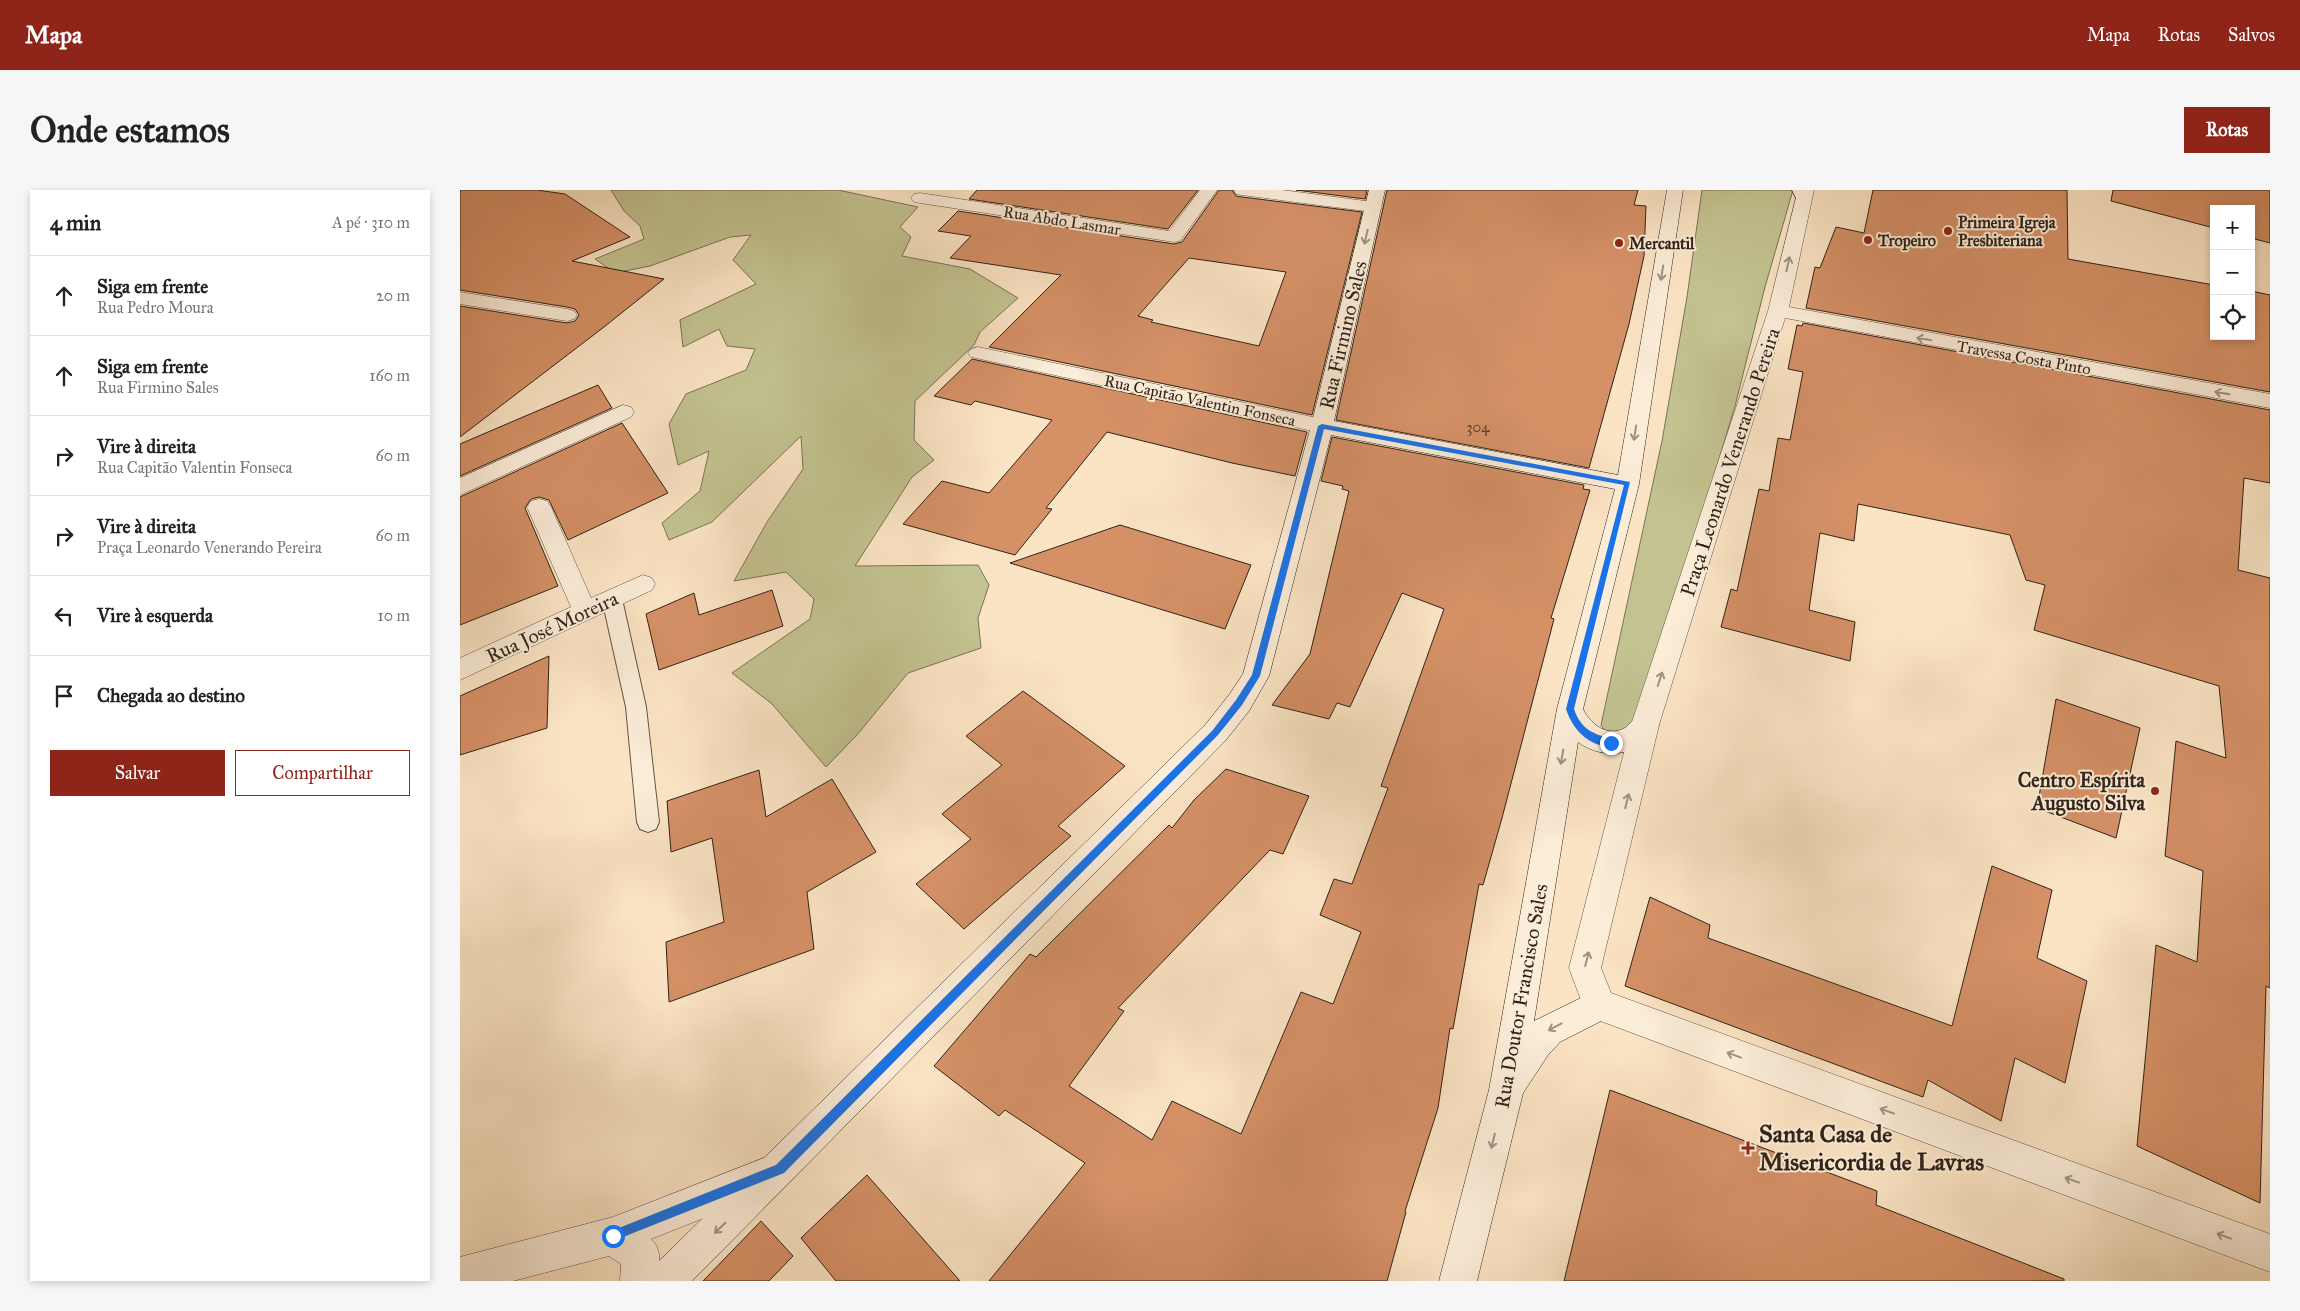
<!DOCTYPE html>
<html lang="pt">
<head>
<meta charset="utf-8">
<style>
  :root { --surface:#fff; --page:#f6f6f6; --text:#222; --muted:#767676; --line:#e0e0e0; --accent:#8f2418 }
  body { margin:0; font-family:"IM FELL Great Primer",serif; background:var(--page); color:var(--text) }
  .controls { position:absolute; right:15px; top:15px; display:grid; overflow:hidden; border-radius:0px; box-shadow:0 2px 8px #0003 }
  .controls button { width:45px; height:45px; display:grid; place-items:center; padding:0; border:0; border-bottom:1px solid var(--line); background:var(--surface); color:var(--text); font:25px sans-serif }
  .stop { position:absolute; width:15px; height:15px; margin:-11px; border:4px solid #1a73e8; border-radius:50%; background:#fff }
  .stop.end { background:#1a73e8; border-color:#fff; box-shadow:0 1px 5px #0008 }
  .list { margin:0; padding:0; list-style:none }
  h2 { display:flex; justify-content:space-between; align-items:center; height:65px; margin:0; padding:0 20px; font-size:21px }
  h2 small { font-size:16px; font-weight:400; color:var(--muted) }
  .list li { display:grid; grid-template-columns:32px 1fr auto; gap:15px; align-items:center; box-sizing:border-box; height:80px; padding:0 20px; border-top:1px solid var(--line) }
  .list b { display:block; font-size:19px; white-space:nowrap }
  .list p { margin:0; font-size:16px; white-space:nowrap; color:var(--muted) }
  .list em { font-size:16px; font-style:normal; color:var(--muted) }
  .actions { display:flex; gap:10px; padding:15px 20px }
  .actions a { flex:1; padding:11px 0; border:1px solid var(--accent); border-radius:0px; text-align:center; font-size:18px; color:var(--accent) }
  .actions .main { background:var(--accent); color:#fff }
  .icon { flex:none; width:28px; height:28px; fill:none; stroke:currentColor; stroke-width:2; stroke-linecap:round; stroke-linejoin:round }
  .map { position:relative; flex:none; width:1810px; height:1091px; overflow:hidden; border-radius:0px }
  header { display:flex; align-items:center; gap:30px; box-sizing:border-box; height:70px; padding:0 25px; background:var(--accent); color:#fff }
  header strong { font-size:24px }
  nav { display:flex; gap:28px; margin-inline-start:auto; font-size:18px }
  .intro { display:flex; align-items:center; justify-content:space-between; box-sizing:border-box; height:120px; padding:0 30px }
  h1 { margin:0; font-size:35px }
  .button { padding:12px 22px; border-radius:0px; background:var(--accent); color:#fff; font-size:18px; font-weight:700 }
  main { display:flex; gap:30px; padding:0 30px }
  aside { flex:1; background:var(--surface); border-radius:0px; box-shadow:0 2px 8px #0003 }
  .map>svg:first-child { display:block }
  .green { fill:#c3c391; stroke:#7a7356 }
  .building { fill:#d59066; stroke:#30231a; fill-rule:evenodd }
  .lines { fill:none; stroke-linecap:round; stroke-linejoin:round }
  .service-casing { stroke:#635344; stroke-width:2 }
  .minor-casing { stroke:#635344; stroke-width:1 }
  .tertiary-casing { stroke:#635344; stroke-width:1 }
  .secondary-casing { stroke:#30231a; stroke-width:1 }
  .service { fill:#fcedd9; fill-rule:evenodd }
  .minor { fill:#fcedd9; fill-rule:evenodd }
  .tertiary { fill:#fcedd9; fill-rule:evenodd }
  .secondary { fill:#fcedd9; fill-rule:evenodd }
  .oneway { stroke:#a09283 }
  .route { fill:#1a73e8 }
  .poi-dot { fill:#8f2418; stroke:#fcedd9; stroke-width:2 }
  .labels { text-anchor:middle; stroke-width:4; stroke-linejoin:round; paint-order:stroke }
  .far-number-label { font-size:15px; fill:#593e2d }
  .far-street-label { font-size:16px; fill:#30231a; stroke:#fcedd9 }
  .far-poi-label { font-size:16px; font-weight:bold; fill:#30231a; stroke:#fcedd9; text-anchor:start }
  .street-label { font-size:20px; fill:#30231a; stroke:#fcedd9 }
  .poi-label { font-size:20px; font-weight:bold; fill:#30231a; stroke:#fcedd9; text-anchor:end }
  .near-poi-label { font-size:24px; font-weight:bold; fill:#30231a; stroke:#fcedd9; text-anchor:start }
</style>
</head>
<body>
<header>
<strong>Mapa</strong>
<nav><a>Mapa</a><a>Rotas</a><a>Salvos</a></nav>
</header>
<div class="intro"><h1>Onde estamos</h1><a class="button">Rotas</a></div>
<main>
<aside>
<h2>4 min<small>A pé · 310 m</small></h2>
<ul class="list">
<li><svg class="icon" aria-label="ahead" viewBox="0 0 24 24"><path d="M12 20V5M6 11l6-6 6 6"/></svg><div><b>Siga em frente</b><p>Rua Pedro Moura</p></div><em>20 m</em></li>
<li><svg class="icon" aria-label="ahead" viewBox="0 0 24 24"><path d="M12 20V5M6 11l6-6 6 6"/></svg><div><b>Siga em frente</b><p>Rua Firmino Sales</p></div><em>160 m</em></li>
<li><svg class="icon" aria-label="right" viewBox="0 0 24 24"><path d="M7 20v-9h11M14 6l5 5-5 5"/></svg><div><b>Vire à direita</b><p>Rua Capitão Valentin Fonseca</p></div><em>60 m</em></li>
<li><svg class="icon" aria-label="right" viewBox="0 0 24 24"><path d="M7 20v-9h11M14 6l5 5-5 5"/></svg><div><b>Vire à direita</b><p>Praça Leonardo Venerando Pereira</p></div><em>60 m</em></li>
<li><svg class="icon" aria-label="left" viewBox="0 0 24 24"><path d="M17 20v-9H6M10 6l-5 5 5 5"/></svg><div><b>Vire à esquerda</b></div><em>10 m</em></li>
<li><svg class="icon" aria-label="arrive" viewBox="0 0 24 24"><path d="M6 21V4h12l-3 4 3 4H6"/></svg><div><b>Chegada ao destino</b></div></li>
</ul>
<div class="actions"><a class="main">Salvar</a><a>Compartilhar</a></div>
</aside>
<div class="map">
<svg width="1810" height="1091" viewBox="0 0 1810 1091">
  <rect width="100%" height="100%" fill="#fbe4c4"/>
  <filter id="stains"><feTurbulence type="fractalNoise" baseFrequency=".004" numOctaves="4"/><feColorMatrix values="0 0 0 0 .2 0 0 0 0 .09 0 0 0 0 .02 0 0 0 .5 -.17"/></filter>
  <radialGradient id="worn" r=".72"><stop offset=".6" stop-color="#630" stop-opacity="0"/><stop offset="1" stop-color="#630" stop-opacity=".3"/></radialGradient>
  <!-- green -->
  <g class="green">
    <path d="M 151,0 L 378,0 L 458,17 L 440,37 L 451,47 L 442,66 L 510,79 L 558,108 L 520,142 L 514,155 L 455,211 L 454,250 L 474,270 L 452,287 L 395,376 L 518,375 L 529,395 L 518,428 L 521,458 L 448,483 L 397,545 L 366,577 L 312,514 L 272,483 L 350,429 L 354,409 L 326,382 L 274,391 L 307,332 L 343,279 L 341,246 L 252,332 L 209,350 L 202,333 L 240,301 L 249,261 L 218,275 L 209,234 L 226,204 L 286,180 L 295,159 L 267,156 L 259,139 L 223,157 L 220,130 L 296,94 L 273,70 L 291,45 L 270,47 L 190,76 L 155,83 L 135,69 L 184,49 L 180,36 L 164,21 Z"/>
    <path d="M 1242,0 L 1333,0 L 1305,97 L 1275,216 L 1177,541 L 1146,543 L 1141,535 L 1202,251 L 1227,107 Z"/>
  </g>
  <!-- building -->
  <g class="building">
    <path d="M 0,0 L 77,0 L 105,4 L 170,47 L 112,71 L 204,89 L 144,137 L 0,247 L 0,116 L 107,133 L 115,131 L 119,125 L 115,119 L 107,117 L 0,100 Z"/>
    <path d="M 517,0 L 738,0 L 708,39 L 509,9 Z"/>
    <path d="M 759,0 L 772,0 L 776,6 L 782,7 L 902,22 L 852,225 L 529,157 L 601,85 L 490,68 L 511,46 L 478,41 L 498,21 L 714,54 L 722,52 ZM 729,68 L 826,82 L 799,156 L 691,132 L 693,130 L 678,126 Z"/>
    <path d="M 836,0 L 907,0 L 905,9 Z"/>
    <path d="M 927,0 L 1178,0 L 1174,15 L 1186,16 L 1184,66 L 1169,134 L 1129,278 L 876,230 Z"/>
    <path d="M 1413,0 L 1607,0 L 1608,69 L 1754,95 L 1754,146 L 1791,146 L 1791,101 L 1810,105 L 1810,202 L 1346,118 L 1355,77 L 1360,78 L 1376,37 L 1404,43 Z"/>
    <path d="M 1653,0 L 1810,0 L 1810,53 L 1791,48 L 1791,19 L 1754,19 L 1754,38 L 1651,11 Z"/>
    <path d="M 1343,133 L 1810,220 L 1810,293 L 1784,288 L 1778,380 L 1810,388 L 1810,798 L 1806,796 L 1800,1013 L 1677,956 L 1696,755 L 1737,772 L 1743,681 L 1705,666 L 1716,551 L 1766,568 L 1759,496 L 1574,440 L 1585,395 L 1566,390 L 1550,345 L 1398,314 L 1394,351 L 1360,343 L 1349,420 L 1395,432 L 1390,471 L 1261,437 L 1271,399 L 1277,401 L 1299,299 L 1309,301 L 1318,248 L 1330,250 L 1343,182 L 1328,179 L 1337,135 L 1342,136 Z"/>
    <path d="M 512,169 L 847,242 L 835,286 L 772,273 L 647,242 L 586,318 L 592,319 L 555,365 L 443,334 L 482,291 L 529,303 L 592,230 L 515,211 L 511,215 L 474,206 Z"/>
    <path d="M 138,195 L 152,218 L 0,286 L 0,254 Z"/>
    <path d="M 162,233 L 208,303 L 108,350 L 89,310 L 79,307 L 71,309 L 65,318 L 98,396 L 0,435 L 0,307 Z"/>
    <path d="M 872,247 L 1124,295 L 1123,299 L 1130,300 L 1091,428 L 1094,429 L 1042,628 L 1023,695 L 1019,694 L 993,839 L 990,838 L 978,918 L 945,1021 L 946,1022 L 927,1091 L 529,1091 L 625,973 L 545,920 L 539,926 L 474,876 L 570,764 L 576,767 L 709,635 L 712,638 L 734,610 L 766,579 L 849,606 L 823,664 L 810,660 L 658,818 L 664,821 L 609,896 L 692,950 L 712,911 L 781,944 L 841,802 L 873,814 L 901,742 L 860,725 L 874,689 L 892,694 L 928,598 L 921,596 L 984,419 L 942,403 L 890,517 L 877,513 L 869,529 L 812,515 L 850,464 L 889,301 L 882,299 L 883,296 L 861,291 Z"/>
    <path d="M 660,335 L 791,375 L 765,439 L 550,373 Z"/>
    <path d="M 312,400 L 323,436 L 199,480 L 186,424 L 234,403 L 239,425 Z"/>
    <path d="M 89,466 L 87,538 L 0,565 L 0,506 Z"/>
    <path d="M 563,501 L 665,576 L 598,636 L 611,646 L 504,739 L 456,694 L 511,649 L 482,624 L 542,575 L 506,546 Z"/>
    <path d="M 1596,509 L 1680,538 L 1656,648 L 1577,618 Z"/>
    <path d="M 299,580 L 306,627 L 372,589 L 416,662 L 347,702 L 354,759 L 209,812 L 206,752 L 264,732 L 252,648 L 211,662 L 207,611 Z"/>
    <path d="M 1532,676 L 1592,700 L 1577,768 L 1627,791 L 1605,893 L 1555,868 L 1541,931 L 1468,890 L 1463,907 L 1165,796 L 1190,707 L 1250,735 L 1248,748 L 1492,836 Z"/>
    <path d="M 1150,900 L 1417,1001 L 1416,1015 L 1604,1089 L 1604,1091 L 1104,1091 Z"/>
    <path d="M 407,985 L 500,1091 L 376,1091 L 341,1048 Z"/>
    <path d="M 301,1031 L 333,1066 L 309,1091 L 243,1091 Z"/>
  </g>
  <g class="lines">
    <!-- service casing -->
    <g class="service-casing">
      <path id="service" d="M 152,402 L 159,404 L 162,409 L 186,517 L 199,632 L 196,639 L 188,642 L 180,639 L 177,632 L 166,517 L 142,409 L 145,404 Z"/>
    </g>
    <!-- minor casing -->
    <g class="minor-casing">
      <g id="minor">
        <path d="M 740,0 L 757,0 L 720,51 L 714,52 L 460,13 L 454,12 L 451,8 L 454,4 L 460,3 L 709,41 Z"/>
        <path d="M 774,0 L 822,0 L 913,12 L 919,13 L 922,17 L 919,21 L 913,22 L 782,5 L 776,4 Z"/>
        <path d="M 0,102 L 107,119 L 114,121 L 117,125 L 114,129 L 107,131 L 0,114 Z"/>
        <path d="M 518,157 L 862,229 L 870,231 L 873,236 L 870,241 L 862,243 L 511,167 L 508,163 L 511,159 Z"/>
        <path d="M 163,215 L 171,217 L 174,222 L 171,227 L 0,305 L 0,288 Z"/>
        <path d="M 79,309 L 87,311 L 91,317 L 131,408 L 183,385 L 192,388 L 195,394 L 192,400 L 0,490 L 0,468 L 111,417 L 67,317 L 71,311 Z"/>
        <path d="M 309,966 L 322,971 L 327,984 L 322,997 L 191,1049 C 203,1059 199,1078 198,1091 L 160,1091 L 161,1074 L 149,1066 L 53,1091 L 0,1091 L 0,1067 L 153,1027 Z"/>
      </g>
    </g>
    <!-- tertiary casing -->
    <g class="tertiary-casing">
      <path id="tertiary" d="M 1338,0 L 1354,0 L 1329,117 L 1810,204 L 1810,218 L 1325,128 L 1199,535 L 1141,778 L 1151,803 L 1810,1044 L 1810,1082 L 1127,826 L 1109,778 L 1171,535 L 1308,121 Z"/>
    </g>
    <!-- secondary casing -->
    <g class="secondary-casing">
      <g id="secondary">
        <path d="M 909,0 L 925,0 L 874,231 L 1158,285 L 1207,0 L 1223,0 L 1179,294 L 1123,519 C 1130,534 1148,548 1165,538 C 1171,533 1175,526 1183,524 C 1187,524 1191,526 1195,527 L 1199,535 C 1183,565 1145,572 1118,552 L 1074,831 L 1139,799 L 1151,804 L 1155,815 L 1151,826 L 1100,852 L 1088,865 L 1063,903 L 1017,1091 L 979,1091 L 1029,900 L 1097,519 L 1155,299 L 871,245 L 809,486 L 789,521 L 765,551 L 232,1091 L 186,1091 L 192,1078 L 745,535 L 769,505 L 783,484 L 851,236 Z"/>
        <path d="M 1332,0 L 1348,0 L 1352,6 L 1349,10 L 1337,10 Z"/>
      </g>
    </g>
    <!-- service -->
    <use href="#service" class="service"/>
    <!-- minor -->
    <use href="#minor" class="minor"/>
    <!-- tertiary -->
    <use href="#tertiary" class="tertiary"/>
    <!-- secondary -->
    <use href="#secondary" class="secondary"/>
  </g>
  <!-- one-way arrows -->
  <defs><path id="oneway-shaft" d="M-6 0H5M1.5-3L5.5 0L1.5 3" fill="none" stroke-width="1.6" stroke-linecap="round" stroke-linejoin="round" transform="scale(1.25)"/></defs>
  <g class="oneway">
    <use href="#oneway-shaft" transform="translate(906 47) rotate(103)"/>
    <use href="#oneway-shaft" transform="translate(1328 74) rotate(-78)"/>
    <use href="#oneway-shaft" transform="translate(1202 83) rotate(99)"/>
    <use href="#oneway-shaft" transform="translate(1464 149) rotate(-170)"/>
    <use href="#oneway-shaft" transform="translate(1762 203) rotate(-170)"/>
    <use href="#oneway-shaft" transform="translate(1175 243) rotate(99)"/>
    <use href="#oneway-shaft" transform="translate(1200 489) rotate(-72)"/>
    <use href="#oneway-shaft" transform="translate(1102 567) rotate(100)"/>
    <use href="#oneway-shaft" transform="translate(1167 611) rotate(-76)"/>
    <use href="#oneway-shaft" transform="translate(1127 769) rotate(-76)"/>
    <use href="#oneway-shaft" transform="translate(1095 837) rotate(152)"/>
    <use href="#oneway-shaft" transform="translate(1274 865) rotate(-160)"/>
    <use href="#oneway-shaft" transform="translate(1427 921) rotate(-160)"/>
    <use href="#oneway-shaft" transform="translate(1033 951) rotate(104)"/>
    <use href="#oneway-shaft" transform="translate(1612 990) rotate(-160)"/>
    <use href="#oneway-shaft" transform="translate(260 1038) rotate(136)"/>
    <use href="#oneway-shaft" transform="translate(1764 1046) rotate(-160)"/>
  </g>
  <!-- route -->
  <path class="route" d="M 862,234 L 1170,292 L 1114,519 C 1121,540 1134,544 1154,550 L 1154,555 C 1131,560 1112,539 1106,519 L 1164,295 L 864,239 L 800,486 L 782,515 L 758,545 L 324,983 L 153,1051 L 149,1050 L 149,1042 L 316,975 L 752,541 L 776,510 L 792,485 L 858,236 Z"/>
  <!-- markers -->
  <g class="poi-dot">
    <circle cx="1488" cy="41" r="5"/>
    <circle cx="1408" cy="50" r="5"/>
    <circle cx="1159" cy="53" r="5"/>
    <circle cx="1695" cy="601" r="5"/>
    <path d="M1285.5 950.5h5v5h5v5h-5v5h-5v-5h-5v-5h5z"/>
  </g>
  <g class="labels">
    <!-- far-number labels -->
    <g class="far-number-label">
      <text x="1018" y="242">304</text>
    </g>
    <!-- far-street labels -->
    <g class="far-street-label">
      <text transform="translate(602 30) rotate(9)" y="6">Rua Abdo Lasmar</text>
      <text transform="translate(1564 167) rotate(10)" y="6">Travessa Costa Pinto</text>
      <text transform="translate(740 210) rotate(12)" y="6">Rua Capitão Valentin Fonseca</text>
    </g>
    <!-- far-poi labels -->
    <g class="far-poi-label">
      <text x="1498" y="38">Primeira Igreja<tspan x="1498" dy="18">Presbiteriana</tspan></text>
      <text x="1418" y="56">Tropeiro</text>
      <text x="1169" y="59">Mercantil</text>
    </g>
    <!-- street labels -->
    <g class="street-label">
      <text transform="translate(883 145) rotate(-77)" y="7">Rua Firmino Sales</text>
      <text transform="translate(1270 272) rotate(-72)" y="7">Praça Leonardo Venerando Pereira</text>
      <text transform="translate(92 437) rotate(-25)" y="7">Rua José Moreira</text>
      <text transform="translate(1061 806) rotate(-80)" y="7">Rua Doutor Francisco Sales</text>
    </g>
    <!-- poi labels -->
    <g class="poi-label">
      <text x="1685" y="597">Centro Espírita<tspan x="1685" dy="23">Augusto Silva</tspan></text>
    </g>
    <!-- near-poi labels -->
    <g class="near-poi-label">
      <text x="1299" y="952">Santa Casa de<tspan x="1299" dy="28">Misericordia de Lavras</tspan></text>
    </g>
  </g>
  <rect width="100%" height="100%" filter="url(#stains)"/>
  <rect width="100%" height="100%" fill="url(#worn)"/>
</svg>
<div class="controls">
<button>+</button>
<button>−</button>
<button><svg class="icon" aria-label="locate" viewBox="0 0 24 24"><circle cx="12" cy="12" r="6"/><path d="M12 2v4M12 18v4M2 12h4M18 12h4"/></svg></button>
</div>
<div class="stop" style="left:153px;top:1046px"></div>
<div class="stop end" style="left:1151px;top:553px"></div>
</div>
</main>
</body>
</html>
